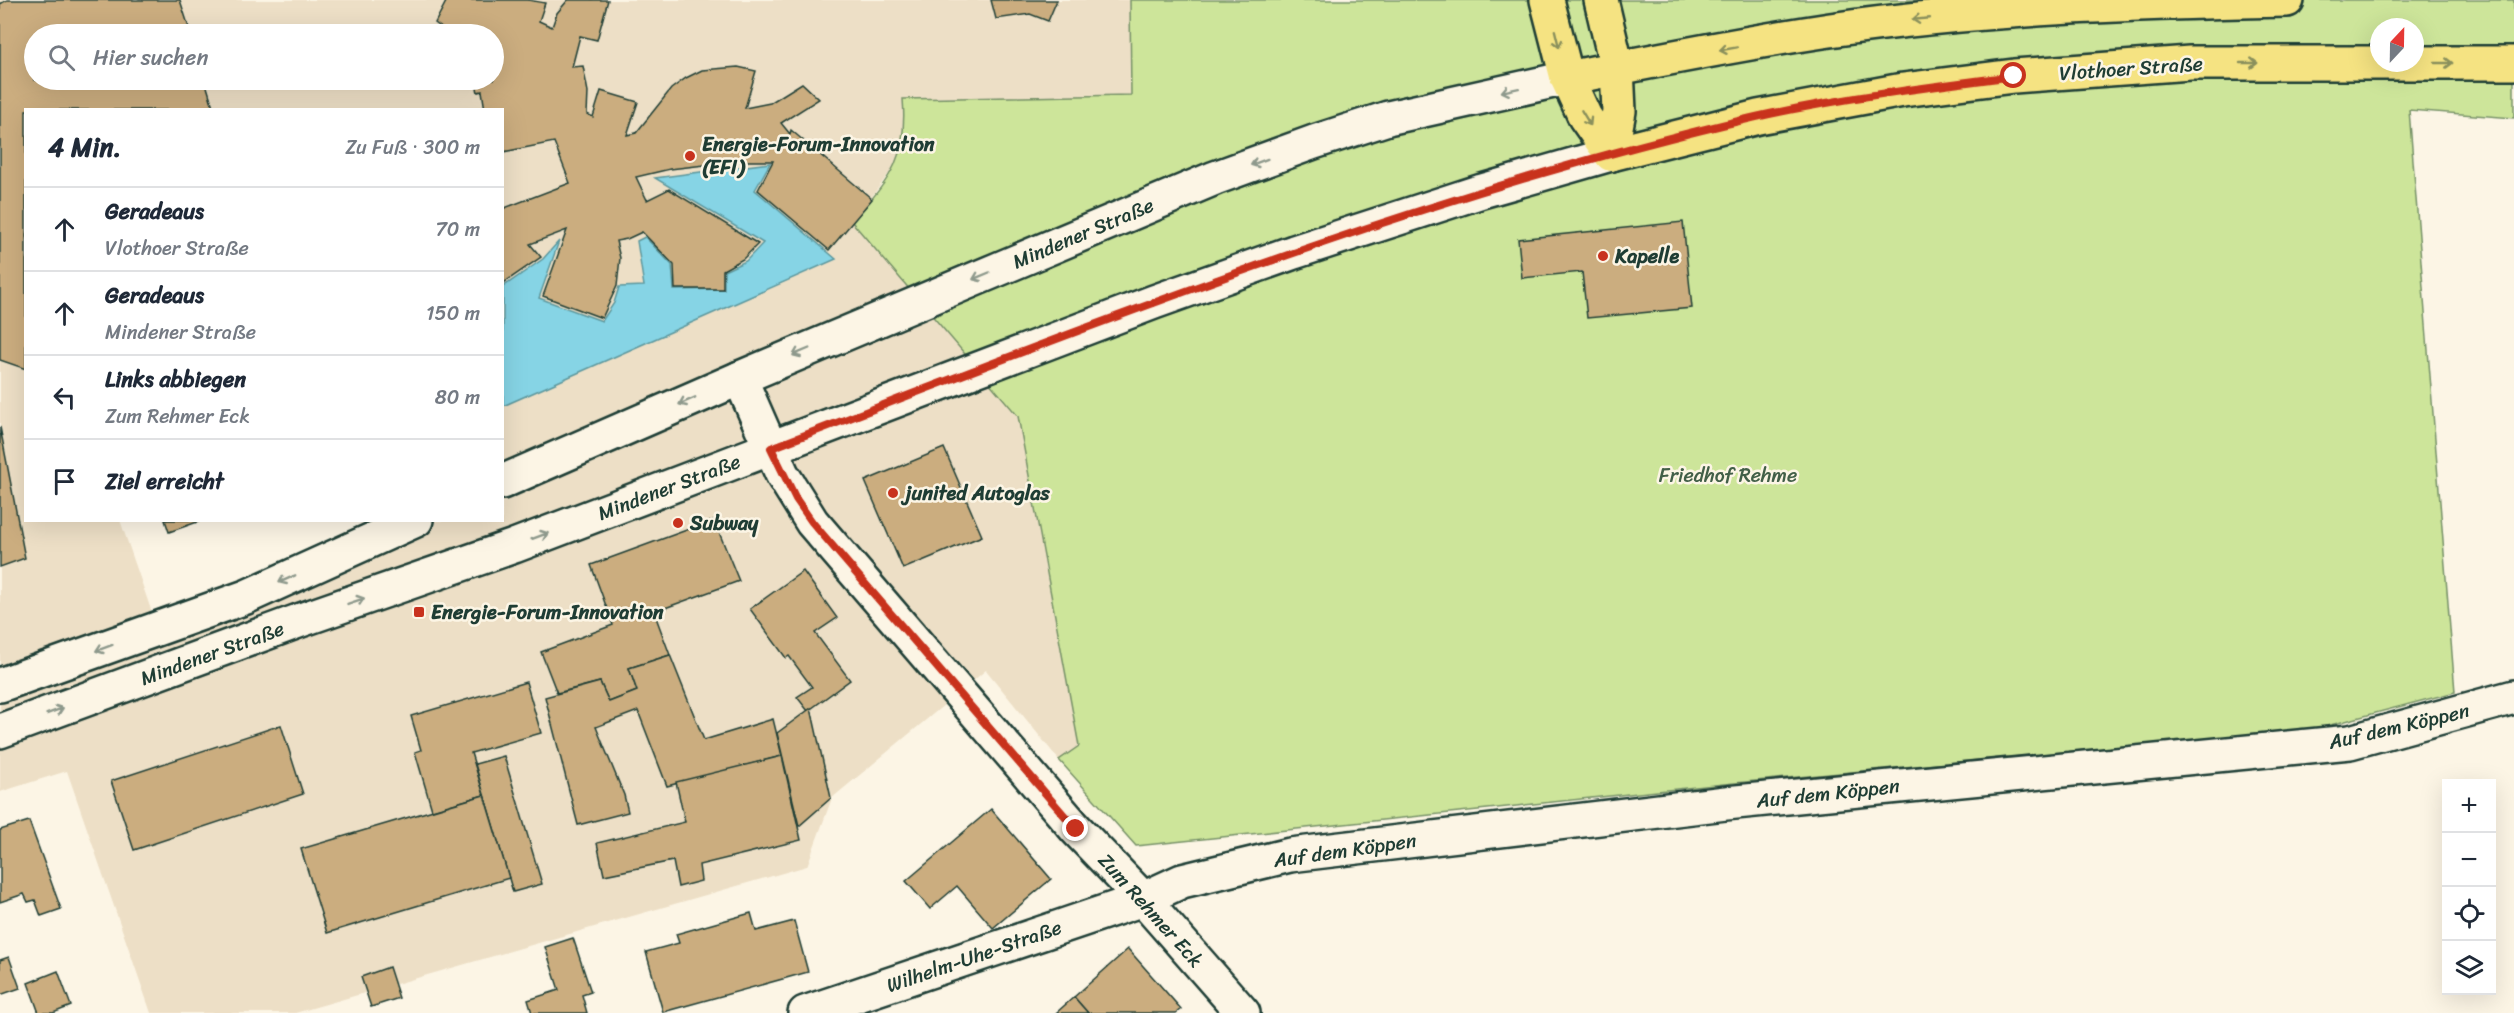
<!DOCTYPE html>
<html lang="de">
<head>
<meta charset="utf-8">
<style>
  :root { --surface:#fff; --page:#f6f6f7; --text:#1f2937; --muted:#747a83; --line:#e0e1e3 }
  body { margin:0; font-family:Sriracha,sans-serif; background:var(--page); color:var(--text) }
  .controls { position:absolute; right:18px; bottom:18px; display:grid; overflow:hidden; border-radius:0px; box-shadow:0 6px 24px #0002 }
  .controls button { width:54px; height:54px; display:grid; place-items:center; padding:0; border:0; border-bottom:2px solid var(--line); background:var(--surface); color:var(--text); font:30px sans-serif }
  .compass { position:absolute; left:2370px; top:18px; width:54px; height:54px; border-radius:50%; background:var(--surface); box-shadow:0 6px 24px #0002; rotate:22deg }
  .stop { position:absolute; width:18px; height:18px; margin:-14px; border:4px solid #c8321e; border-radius:50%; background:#fff }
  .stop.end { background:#c8321e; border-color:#fff; box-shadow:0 2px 6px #0008 }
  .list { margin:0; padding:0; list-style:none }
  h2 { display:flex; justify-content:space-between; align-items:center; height:78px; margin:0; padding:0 24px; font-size:26px }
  h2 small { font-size:20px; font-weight:400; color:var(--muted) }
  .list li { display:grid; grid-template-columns:39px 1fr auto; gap:18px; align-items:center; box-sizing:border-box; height:84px; padding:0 24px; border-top:2px solid var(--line) }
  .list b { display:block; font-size:22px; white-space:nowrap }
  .list p { margin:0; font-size:20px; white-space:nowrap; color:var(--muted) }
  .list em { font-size:20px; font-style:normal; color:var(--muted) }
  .icon { flex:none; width:33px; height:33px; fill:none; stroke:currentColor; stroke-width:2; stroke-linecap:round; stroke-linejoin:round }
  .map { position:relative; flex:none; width:2514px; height:1013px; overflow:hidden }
  .search { position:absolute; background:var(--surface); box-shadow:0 6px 24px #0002; left:24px; top:24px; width:480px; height:66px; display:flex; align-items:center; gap:15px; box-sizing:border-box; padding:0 21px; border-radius:33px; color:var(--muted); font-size:22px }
  .panel { position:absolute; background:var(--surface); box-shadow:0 6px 24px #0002; left:24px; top:108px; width:480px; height:414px; border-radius:0px }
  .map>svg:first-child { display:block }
  .built { fill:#eddfc6; fill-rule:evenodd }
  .green { fill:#cde59a; stroke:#769167; stroke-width:1.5; fill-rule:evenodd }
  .water { fill:#86d4e5; stroke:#5d989e; stroke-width:1.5 }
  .building { fill:#cbad7f; stroke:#1f3d34; stroke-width:1.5 }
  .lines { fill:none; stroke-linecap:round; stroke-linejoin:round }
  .minor-casing { stroke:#1f3d34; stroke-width:38 }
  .major-casing { stroke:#1f3d34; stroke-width:38 }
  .minor { stroke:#fcf5e5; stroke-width:33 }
  .major { stroke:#f5e382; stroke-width:33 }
  .oneway { stroke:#8a905b }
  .oneway2 { stroke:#8e998c }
  .route { stroke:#c8321e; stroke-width:8 }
  .poi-dot { fill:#c8321e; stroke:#fcf5e5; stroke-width:2 }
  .labels { text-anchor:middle; stroke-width:5; stroke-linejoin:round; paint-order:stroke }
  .street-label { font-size:20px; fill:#1f3d34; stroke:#fcf5e5 }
  .poi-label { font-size:20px; font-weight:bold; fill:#1f3d34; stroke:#fcf5e5; text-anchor:start }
  .park-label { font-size:20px; fill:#425f48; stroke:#fcf5e5 }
</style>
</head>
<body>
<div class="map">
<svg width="2514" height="1013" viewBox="0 0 2514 1013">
  <rect width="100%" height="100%" fill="#fcf5e5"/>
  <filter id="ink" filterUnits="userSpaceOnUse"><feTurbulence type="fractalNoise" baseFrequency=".0167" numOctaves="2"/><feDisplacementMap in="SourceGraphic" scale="12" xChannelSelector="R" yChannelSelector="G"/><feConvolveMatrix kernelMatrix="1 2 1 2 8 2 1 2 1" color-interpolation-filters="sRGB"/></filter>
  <g filter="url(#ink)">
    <!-- built -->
    <path class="built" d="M 0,0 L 1130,0 L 1131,95 L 904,99 L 904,138 L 896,164 L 853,222 L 1018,416 L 1079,746 L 1059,760 L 986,670 L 832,798 L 807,866 L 295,1013 L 151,1013 L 67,771 L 0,792 ZM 34,34 L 494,34 L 494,80 L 34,80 ZM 26,110 L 502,110 L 503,287 L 543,259 L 558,243 L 539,298 L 602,321 L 614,303 L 619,287 L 644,286 L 637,241 L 645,237 L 672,265 L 674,291 L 724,290 L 725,271 L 746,261 L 763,243 L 656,178 L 769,163 L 755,190 L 836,259 L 503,406 L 502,520 L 434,521 L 436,525 L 159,633 L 120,520 L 26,520 Z"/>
    <!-- green -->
    <path class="green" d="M 1130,0 L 2514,0 L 2514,118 L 2409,110 L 2455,692 L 2319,728 L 1724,784 L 1136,846 L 1059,760 L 1079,746 L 1018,416 L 852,222 C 890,178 908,160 903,99 L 1131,95 ZM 2379,27 L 2415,27 L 2415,63 L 2379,63 Z"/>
    <!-- water -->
    <path class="water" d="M 770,163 L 755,190 L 836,259 L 503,406 L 503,287 L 543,259 L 559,241 L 539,298 L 602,321 L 614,303 L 619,287 L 644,286 L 637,241 L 645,237 L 672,265 L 674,290 L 724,289 L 724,271 L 746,261 L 763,243 L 655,178 Z"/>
    <!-- building -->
    <g class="building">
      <path d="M 7,0 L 180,0 L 191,34 L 34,34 L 34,80 L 205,80 L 214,110 L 26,110 L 26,369 L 0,360 L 0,4 Z"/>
      <path d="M 447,0 L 528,0 L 545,3 L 539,21 L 552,27 L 557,13 L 568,0 L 608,0 L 597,40 L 580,36 L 572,67 L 583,66 L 588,92 L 587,114 L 593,117 L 601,91 L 638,102 L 627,135 L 636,133 L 671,89 L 686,78 L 702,70 L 738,67 L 756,71 L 745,108 L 770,103 L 802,83 L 819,99 L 781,123 L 790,134 L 791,130 L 872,199 L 829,250 L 758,190 L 773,161 L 740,161 L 670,169 L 636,177 L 647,200 L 669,189 L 758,244 L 743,259 L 723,270 L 723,289 L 675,289 L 674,265 L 642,232 L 627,239 L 616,241 L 620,258 L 617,286 L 602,318 L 543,296 L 567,230 L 530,244 L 541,257 L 502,284 L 502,209 L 570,183 L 554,142 L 503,152 L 502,110 L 485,110 L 482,91 L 478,92 L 475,80 L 494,80 L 494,34 L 450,34 L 435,23 Z"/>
      <path d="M 991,0 L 1057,0 L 1048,21 L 1030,14 L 996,19 Z"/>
      <path d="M 1683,222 L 1692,308 L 1587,318 L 1582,272 L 1522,278 L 1518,239 Z"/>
      <path d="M 0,427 L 25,558 L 0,567 Z"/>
      <path d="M 944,448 L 982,536 L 903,569 L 865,481 Z"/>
      <path d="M 165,520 L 203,520 L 169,532 Z"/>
      <path d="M 714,520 L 739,581 L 654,612 L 670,655 L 629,668 L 637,691 L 609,702 L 600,682 L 557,693 L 541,652 L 613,625 L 591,565 Z"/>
      <path d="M 803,571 L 837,618 L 815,633 L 850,680 L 808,711 L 797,697 L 812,687 L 789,656 L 786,658 L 750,609 Z"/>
      <path d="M 670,655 L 704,740 L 773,719 L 782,756 L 667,786 L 638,711 L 596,727 L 624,795 L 628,812 L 578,825 L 545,697 L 600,682 L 609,702 L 637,691 L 629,668 Z"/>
      <path d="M 526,682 L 541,733 L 471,753 L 484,795 L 432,810 L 415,752 L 421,750 L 411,716 Z"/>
      <path d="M 811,708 L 831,798 L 799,826 L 777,733 Z"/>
      <path d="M 281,725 L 303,794 L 134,850 L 111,781 Z"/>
      <path d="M 504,756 L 542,884 L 513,892 L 475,764 Z"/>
      <path d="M 782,756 L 801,840 L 699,865 L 701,881 L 678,887 L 673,861 L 604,875 L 597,843 L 685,822 L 676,782 Z"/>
      <path d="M 484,795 L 509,878 L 327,933 L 301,849 Z"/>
      <path d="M 991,809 L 1051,879 L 993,928 L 957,886 L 930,909 L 906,881 Z"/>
      <path d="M 29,821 L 61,909 L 41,916 L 35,900 L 28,902 L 24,894 L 0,902 L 0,830 Z"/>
      <path d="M 751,913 L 756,931 L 794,921 L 808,972 L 663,1012 L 646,952 L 679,943 L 676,934 Z"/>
      <path d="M 573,938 L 591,992 L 582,995 L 587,1013 L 532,1013 L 528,1000 L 559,990 L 545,947 Z"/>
      <path d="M 1128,949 L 1181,1009 L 1176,1013 L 1088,1013 L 1074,997 Z"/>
      <path d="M 9,957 L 20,988 L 0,995 L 0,960 Z"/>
      <path d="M 389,967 L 399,998 L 371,1007 L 361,977 Z"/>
      <path d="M 58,971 L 71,1006 L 53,1013 L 39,1013 L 28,983 Z"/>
      <path d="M 1074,997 L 1088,1013 L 1056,1013 Z"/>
    </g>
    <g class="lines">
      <!-- minor casing -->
      <g class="minor-casing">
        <g id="minor">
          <path d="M 740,378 L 782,474 L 812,522 L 1076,829 L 1143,899 L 1243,1013"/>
          <path d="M 502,482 L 740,378 L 1215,178 L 1314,142 L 1388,118 L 1567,78"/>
          <path d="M 0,685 L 246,597 L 416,520"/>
          <path d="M 0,731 L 301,620 L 514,546 L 1154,302 L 1294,252 L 1482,191 L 1611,154"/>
          <path d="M 805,1013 L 1143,899 L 1182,881 L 1290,855 L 1726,803 L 2350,742 L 2514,697"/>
        </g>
      </g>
      <!-- major casing -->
      <g class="major-casing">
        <g id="major">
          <path d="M 1547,0 L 1567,78 L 1585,117 L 1611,154"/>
          <path d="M 1601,0 L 1617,68 L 1619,111 L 1611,154"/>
          <path d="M 1567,78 C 1654,61 1742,43 1830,30 C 1981,8 2135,3 2287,0"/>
          <path d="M 1611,154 L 1758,117 L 1903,90 L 2014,76 L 2190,63 L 2514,63"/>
        </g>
      </g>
      <!-- minor -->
      <use href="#minor" class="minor"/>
      <!-- major -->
      <use href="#major" class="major"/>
    </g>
    <!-- one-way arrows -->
    <defs><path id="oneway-shaft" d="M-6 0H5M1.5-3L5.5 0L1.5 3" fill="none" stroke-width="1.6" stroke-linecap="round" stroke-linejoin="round" transform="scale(1.5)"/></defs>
    <g class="oneway">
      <use href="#oneway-shaft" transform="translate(1921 19) rotate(175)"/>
      <use href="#oneway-shaft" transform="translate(1557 39) rotate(76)"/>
      <use href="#oneway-shaft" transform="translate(1728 49) rotate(170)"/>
      <use href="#oneway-shaft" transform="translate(2249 63)"/>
      <use href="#oneway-shaft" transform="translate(2444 63)"/>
      <use href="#oneway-shaft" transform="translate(1586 118) rotate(59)"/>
    </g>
    <g class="oneway2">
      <use href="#oneway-shaft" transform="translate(1510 90) rotate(168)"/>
      <use href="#oneway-shaft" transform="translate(1259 162) rotate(160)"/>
      <use href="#oneway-shaft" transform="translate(981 276) rotate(157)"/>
      <use href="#oneway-shaft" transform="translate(801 352) rotate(157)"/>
      <use href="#oneway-shaft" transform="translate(687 401) rotate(156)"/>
      <use href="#oneway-shaft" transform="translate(540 536) rotate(-21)"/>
      <use href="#oneway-shaft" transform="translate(287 579) rotate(156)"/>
      <use href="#oneway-shaft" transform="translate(356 601) rotate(-19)"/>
      <use href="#oneway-shaft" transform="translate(104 648) rotate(160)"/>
      <use href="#oneway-shaft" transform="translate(55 711) rotate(-20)"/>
    </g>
  </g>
  <g class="lines" filter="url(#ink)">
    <!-- route -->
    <path class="route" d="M 1076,829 L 812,522 L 796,499 L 771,448 C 1094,325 1417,195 1756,117 C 1841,98 1928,87 2014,76"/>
  </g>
  <!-- markers -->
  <g class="poi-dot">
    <circle cx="690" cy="156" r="6"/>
    <circle cx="1603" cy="256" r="6"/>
    <circle cx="893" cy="493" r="6"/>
    <circle cx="678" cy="523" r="6"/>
    <rect x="413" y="606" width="12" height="12" rx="3"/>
  </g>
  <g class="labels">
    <!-- street labels -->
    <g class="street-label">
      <text transform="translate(2131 68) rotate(-4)" y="7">Vlothoer Straße</text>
      <text transform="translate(1083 233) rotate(-23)" y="7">Mindener Straße</text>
      <text transform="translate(669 487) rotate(-21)" y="7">Mindener Straße</text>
      <text transform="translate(212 653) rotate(-20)" y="7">Mindener Straße</text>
      <text transform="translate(2399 726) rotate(-13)" y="7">Auf dem Köppen</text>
      <text transform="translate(1828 793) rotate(-6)" y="7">Auf dem Köppen</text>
      <text transform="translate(1345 850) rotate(-8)" y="7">Auf dem Köppen</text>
      <text transform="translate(1151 910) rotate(48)" y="7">Zum Rehmer Eck</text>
      <text transform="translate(974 956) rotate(-19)" y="7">Wilhelm-Uhe-Straße</text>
    </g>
    <!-- poi labels -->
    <g class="poi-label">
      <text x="702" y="151">Energie-Forum-Innovation<tspan x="702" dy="23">(EFI)</tspan></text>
      <text x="1615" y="263">Kapelle</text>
      <text x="905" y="500">junited Autoglas</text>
      <text x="690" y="530">Subway</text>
      <text x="431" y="619">Energie-Forum-Innovation</text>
    </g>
    <!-- park labels -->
    <g class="park-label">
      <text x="1728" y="482">Friedhof Rehme</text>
    </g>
  </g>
</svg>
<div class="controls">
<button>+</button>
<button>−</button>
<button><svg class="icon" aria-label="locate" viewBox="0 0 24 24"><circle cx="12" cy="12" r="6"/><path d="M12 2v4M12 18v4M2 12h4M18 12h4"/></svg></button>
<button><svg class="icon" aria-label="layers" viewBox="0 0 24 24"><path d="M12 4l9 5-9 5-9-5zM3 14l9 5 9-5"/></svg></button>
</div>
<svg class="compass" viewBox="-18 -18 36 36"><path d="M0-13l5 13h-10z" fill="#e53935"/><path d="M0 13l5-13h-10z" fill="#747a83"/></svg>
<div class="stop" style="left:2014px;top:76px"></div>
<div class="stop end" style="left:1076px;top:829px"></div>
<div class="search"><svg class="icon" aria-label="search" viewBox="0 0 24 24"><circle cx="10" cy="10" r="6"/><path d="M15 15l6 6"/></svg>Hier suchen</div>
<section class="panel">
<h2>4 Min.<small>Zu Fuß · 300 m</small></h2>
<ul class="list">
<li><svg class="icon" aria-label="ahead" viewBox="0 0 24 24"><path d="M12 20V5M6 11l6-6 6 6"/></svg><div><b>Geradeaus</b><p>Vlothoer Straße</p></div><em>70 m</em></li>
<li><svg class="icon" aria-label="ahead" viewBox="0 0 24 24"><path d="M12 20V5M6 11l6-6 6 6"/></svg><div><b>Geradeaus</b><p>Mindener Straße</p></div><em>150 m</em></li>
<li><svg class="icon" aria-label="left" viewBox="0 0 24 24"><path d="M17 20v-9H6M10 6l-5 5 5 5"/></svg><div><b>Links abbiegen</b><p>Zum Rehmer Eck</p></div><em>80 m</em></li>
<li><svg class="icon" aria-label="arrive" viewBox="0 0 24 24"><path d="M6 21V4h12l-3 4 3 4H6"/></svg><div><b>Ziel erreicht</b></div></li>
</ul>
</section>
</div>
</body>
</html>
